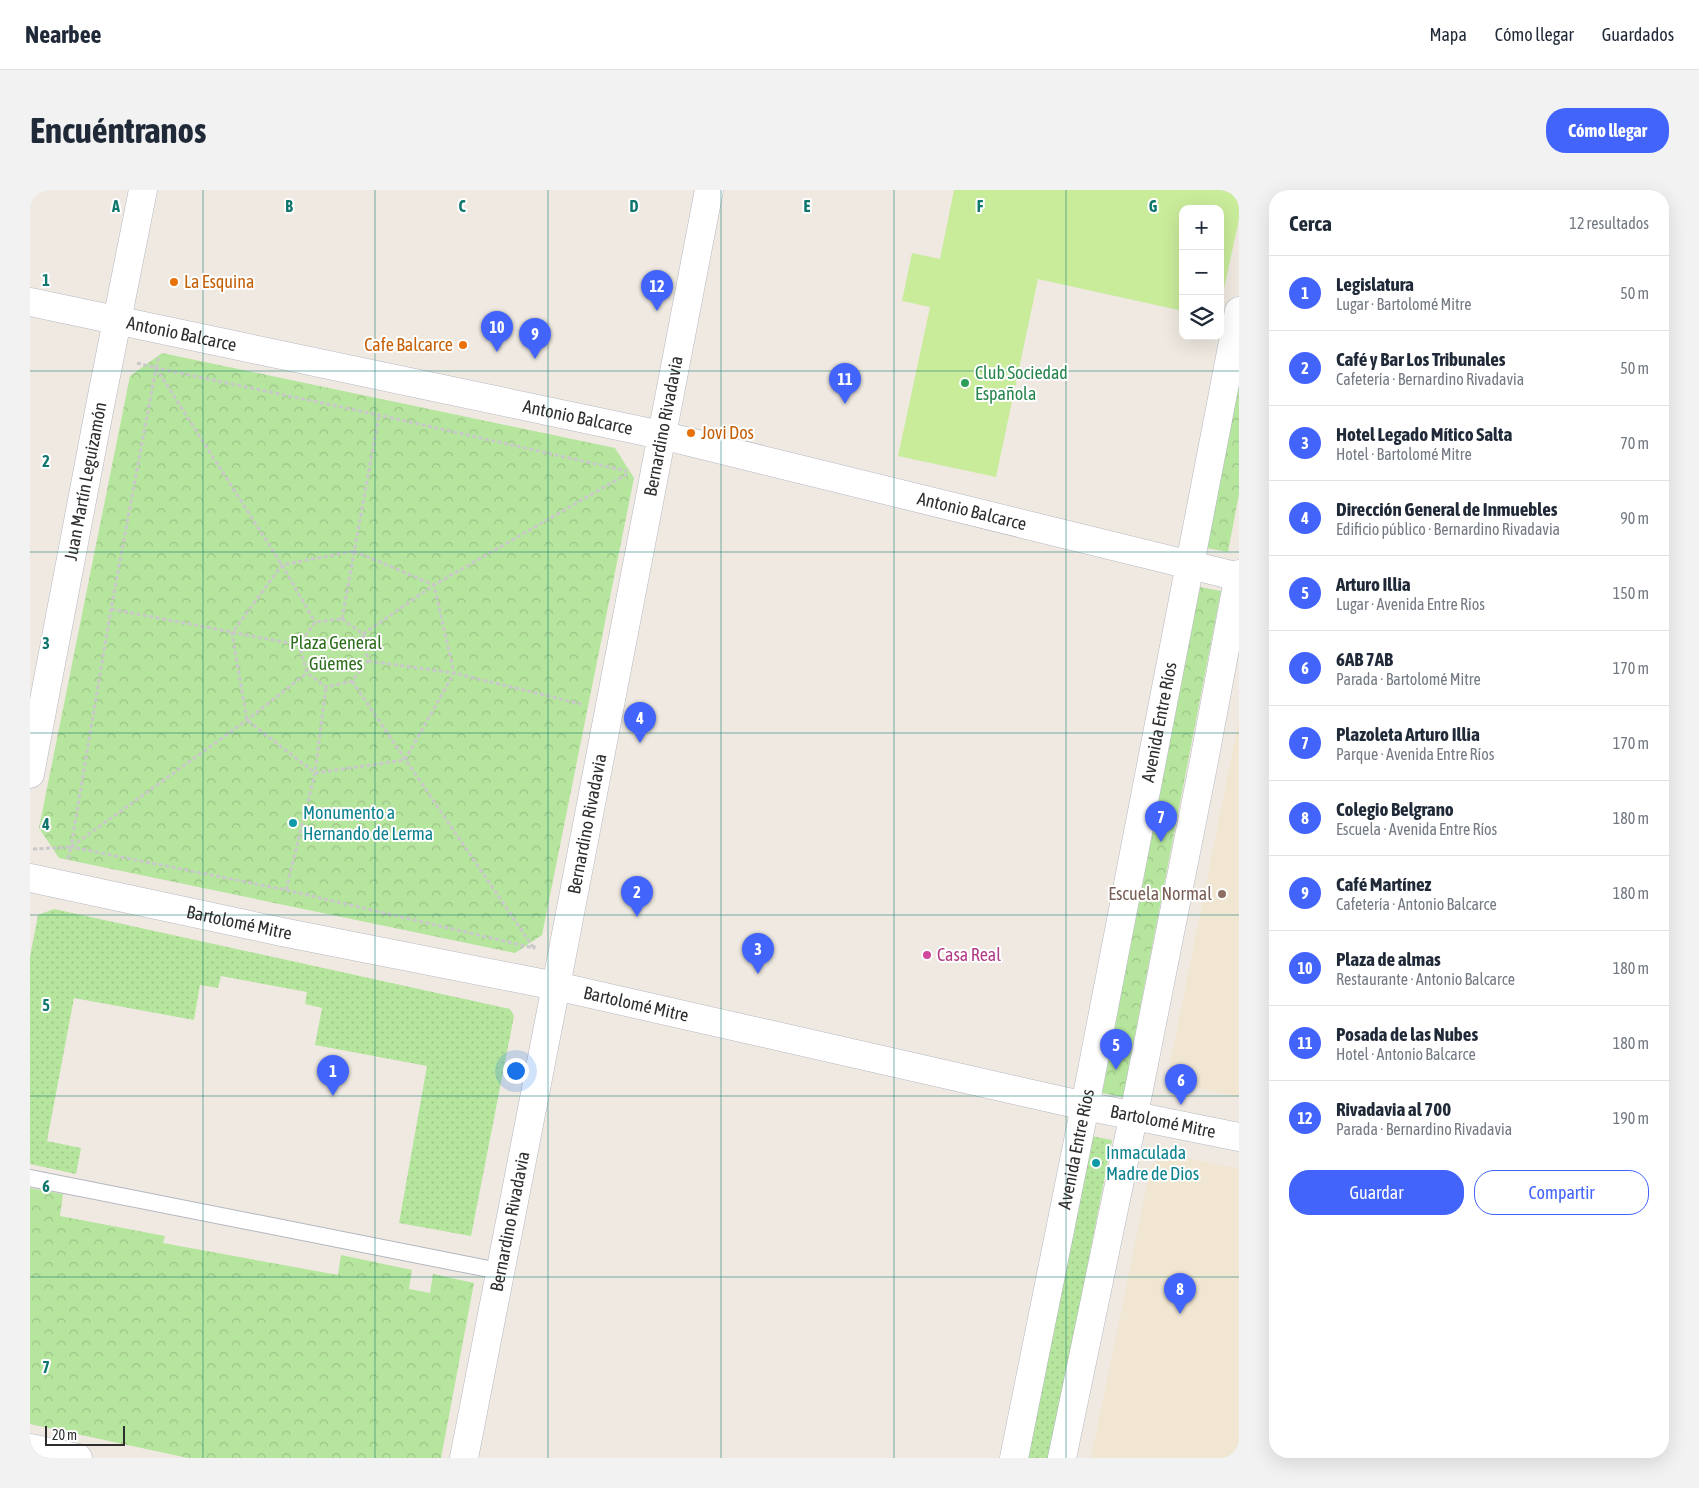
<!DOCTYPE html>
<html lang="es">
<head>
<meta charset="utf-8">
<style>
  :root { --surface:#fff; --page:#f2f2f3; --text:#1f2937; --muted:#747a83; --line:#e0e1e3; --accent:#4264fb }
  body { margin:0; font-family:"Asap Condensed",sans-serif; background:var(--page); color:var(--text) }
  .controls { position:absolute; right:15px; top:15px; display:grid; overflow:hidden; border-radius:10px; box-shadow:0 5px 20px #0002 }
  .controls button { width:45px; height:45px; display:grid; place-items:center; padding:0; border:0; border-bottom:1px solid var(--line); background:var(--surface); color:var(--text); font:25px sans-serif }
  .scale { position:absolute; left:15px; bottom:12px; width:80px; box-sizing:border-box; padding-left:5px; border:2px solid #2e2e2e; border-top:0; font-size:14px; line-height:18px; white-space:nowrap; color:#2e2e2e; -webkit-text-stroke:4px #fff; paint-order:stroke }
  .you { position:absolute; left:485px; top:880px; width:18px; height:18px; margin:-12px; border:4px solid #fff; border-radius:50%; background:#1a73e8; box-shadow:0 0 0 8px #1a73e833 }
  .badge { display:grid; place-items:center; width:32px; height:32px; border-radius:50%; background:var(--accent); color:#fff; font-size:16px; font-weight:700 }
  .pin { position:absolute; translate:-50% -41px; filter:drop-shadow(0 1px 2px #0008) }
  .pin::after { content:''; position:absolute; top:26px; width:18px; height:15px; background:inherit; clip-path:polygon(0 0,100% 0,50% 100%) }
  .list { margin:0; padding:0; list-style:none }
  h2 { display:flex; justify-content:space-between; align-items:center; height:65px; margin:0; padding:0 20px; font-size:21px }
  h2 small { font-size:16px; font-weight:400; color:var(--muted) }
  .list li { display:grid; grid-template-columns:32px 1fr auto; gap:15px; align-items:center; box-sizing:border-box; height:75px; padding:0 20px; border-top:1px solid var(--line) }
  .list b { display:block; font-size:19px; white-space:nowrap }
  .list p { margin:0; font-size:16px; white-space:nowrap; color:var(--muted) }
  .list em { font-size:16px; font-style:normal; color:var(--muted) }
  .actions { display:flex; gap:10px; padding:15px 20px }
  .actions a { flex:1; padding:11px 0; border:1px solid var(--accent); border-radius:20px; text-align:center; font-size:18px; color:var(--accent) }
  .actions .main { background:var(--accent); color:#fff }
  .icon { flex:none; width:28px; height:28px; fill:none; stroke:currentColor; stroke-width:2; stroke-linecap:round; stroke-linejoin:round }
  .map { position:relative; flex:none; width:1209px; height:1268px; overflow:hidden; border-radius:20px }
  header { display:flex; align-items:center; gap:30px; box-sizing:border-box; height:70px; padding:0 25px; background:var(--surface); border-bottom:1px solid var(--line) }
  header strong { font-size:24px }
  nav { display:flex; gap:28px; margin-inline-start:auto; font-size:18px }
  .intro { display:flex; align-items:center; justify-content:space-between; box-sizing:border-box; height:120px; padding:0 30px }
  h1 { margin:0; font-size:35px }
  .button { padding:12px 22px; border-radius:20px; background:var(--accent); color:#fff; font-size:18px; font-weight:700 }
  main { display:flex; gap:30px; padding:0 30px }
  aside { flex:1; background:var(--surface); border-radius:20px; box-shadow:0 5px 20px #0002 }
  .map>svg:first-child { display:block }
  .education { fill:#f0e6d1 }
  .grass { fill:url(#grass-dots) }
  .park { fill:url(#park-crowns) }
  .pitch { fill:#c9ec9a }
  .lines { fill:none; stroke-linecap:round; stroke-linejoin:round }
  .lane-casing { stroke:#b4b7c1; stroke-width:18 }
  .street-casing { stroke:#b4b7c1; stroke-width:29 }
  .secondary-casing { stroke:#b4b7c1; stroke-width:29 }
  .path { stroke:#c9c9c9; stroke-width:3; stroke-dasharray:4 2.5; stroke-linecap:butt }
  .lane { stroke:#fff; stroke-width:16 }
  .street { stroke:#fff; stroke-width:28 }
  .secondary { stroke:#fff; stroke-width:28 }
  .grid { fill:none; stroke:#0f766e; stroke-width:1; stroke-opacity:0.55 }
  .food-dot { fill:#e8710a; stroke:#fff; stroke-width:2 }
  .leisure-dot { fill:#2e9e5b; stroke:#fff; stroke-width:2 }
  .culture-dot { fill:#0f9aa8; stroke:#fff; stroke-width:2 }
  .education-dot { fill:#8d6e63; stroke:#fff; stroke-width:2 }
  .hotel-dot { fill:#d1479c; stroke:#fff; stroke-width:2 }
  .labels { text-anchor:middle; stroke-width:4; stroke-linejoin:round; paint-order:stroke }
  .food-label { font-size:18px; fill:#c56008; stroke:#fff; text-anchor:start }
  .street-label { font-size:18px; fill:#2e2e2e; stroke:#fff }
  .leisure-label { font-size:18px; fill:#27864d; stroke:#fff; text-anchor:start }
  .park-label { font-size:18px; fill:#2c6e1b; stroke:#fff }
  .culture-label { font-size:18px; fill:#0d838f; stroke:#fff; text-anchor:start }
  .education-label { font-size:18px; fill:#785e54; stroke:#fff; text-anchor:end }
  .hotel-label { font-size:18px; fill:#b23c85; stroke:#fff; text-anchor:start }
  .grid-label { font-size:16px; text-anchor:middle; font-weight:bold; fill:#0f766e; stroke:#fff; stroke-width:4; stroke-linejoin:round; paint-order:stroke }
</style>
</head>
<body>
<header>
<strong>Nearbee</strong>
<nav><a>Mapa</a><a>Cómo llegar</a><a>Guardados</a></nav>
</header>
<div class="intro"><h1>Encuéntranos</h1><a class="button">Cómo llegar</a></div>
<main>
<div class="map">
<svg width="1209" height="1268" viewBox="0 0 1209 1268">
  <defs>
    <pattern id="grass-dots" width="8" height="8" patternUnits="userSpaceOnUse" patternTransform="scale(1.25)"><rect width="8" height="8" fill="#b6e59e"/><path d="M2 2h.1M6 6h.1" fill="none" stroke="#9dc588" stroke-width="1.8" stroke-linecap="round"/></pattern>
    <pattern id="park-crowns" width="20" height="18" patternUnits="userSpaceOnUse" patternTransform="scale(1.25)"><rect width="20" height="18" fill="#b6e59e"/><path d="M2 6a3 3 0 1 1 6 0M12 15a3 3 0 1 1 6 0" fill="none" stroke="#9dc588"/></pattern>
  </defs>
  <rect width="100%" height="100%" fill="#efe9e1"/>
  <!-- education -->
  <g class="education">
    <path d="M 1209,529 L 1209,907 L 1148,894 L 1139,879 Z"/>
    <path d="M 1138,964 L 1209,979 L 1209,1268 L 1061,1268 L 1121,976 Z"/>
  </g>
  <!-- grass -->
  <g class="grass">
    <path d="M 24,719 L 480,819 L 484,826 L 441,1046 L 369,1033 L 397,876 L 285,855 L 292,818 L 275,814 L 277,802 L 191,786 L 188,798 L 170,795 L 164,830 L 44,808 L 17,951 L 51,958 L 46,984 L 0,974 L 0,767 L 8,725 Z"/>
    <path d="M 1061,946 L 1082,950 L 1020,1268 L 998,1268 Z"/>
  </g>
  <!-- park -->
  <g class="park">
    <path d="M 132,163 L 585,258 L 604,288 L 512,745 L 485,763 L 29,668 L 9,638 L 100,186 Z"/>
    <path d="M 1209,192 L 1209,304 L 1198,362 L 1177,358 Z"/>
    <path d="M 1170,397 L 1191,401 L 1093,907 L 1072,903 Z"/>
    <path d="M 0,998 L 33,1004 L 30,1026 L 135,1046 L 133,1053 L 308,1085 L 311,1065 L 382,1080 L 379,1099 L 400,1103 L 403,1084 L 444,1093 L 411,1268 L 158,1268 L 0,1234 Z"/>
  </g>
  <!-- pitch -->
  <path class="pitch" d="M 924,0 L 1209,0 L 1209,29 L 1190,117 L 1190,19 L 1153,19 L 1153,121 L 1008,89 L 966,287 L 868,266 L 900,117 L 872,111 L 882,63 L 910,69 Z"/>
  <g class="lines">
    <!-- lane casing -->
    <g class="lane-casing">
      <path id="lane" d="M 0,988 L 469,1081"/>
    </g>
    <!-- street casing -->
    <g class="street-casing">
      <g id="street">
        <path id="s1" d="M 0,112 L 631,245 L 1209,387"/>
        <path id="s2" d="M 0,584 L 70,216 L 113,0"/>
        <path id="s3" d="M 434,1268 L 532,765 L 679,0"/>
      </g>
    </g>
    <!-- secondary casing -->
    <g class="secondary-casing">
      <g id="secondary">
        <path id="s4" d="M 0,688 L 252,742 L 526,796 L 1055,916 L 1209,947"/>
        <path d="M 0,1258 L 48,1268"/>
        <path id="s5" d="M 984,1268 L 1055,916 L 1209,121"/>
        <path d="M 1032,1268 L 1109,899 L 1174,571 L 1209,384"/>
      </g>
    </g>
    <!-- path -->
    <g class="path">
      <path d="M 107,173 L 126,178 L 252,375 L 285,432"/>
      <path d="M 126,178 L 129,166"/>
      <path d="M 324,361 L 404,395 L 424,483 L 375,570 L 285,583 L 217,530 L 202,443 L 252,375 Z"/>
      <path d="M 81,419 L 269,455"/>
      <path d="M 312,429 L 333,444 L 338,471 L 322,491 L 296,497 L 277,483 L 269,455 L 285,432 Z"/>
      <path d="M 312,429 L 349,225"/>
      <path d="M 333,444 L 404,395 L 597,284"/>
      <path d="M 338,471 L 424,483 L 551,514"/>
      <path d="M 322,491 L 503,757"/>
      <path d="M 3,659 L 41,657 L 217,530 L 277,483"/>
      <path d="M 38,669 L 41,657"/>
      <path d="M 256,700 L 285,583 L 296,497"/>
      <path d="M 504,755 L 504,758 L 256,700 L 41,657 L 81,419 L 126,178 L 349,225 L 597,281"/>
    </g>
    <!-- lane -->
    <use href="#lane" class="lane"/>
    <!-- street -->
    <use href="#street" class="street"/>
    <!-- secondary -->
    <use href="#secondary" class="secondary"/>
  </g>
  <!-- grid -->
  <path class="grid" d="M 173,0 L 173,1268M 345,0 L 345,1268M 518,0 L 518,1268M 691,0 L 691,1268M 864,0 L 864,1268M 1036,0 L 1036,1268M 0,181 L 1209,181M 0,362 L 1209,362M 0,543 L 1209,543M 0,725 L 1209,725M 0,906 L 1209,906M 0,1087 L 1209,1087"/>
  <!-- markers -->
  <g class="food-dot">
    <circle cx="144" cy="92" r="5"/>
    <circle cx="433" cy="155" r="5"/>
    <circle cx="661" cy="243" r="5"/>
  </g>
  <circle class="leisure-dot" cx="935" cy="193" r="5"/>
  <g class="culture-dot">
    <circle cx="263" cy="633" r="5"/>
    <circle cx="1066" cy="973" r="5"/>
  </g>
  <circle class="education-dot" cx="1192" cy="704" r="5"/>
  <circle class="hotel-dot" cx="897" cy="765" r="5"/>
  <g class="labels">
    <!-- food labels -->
    <g class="food-label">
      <text x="154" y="98">La Esquina</text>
      <text x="423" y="161" text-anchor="end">Cafe Balcarce</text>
      <text x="671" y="249">Jovi Dos</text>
    </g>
    <!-- street labels -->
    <g class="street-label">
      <text dy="6" stroke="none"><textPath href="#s1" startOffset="155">Antonio Balcarce</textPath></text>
      <text dy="6" stroke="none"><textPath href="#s1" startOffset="560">Antonio Balcarce</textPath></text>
      <text dy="6" stroke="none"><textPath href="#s3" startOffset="1051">Bernardino Rivadavia</textPath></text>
      <text dy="6" stroke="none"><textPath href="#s2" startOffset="298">Juan Martín Leguizamón</textPath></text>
      <text dy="6" stroke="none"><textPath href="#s1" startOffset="965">Antonio Balcarce</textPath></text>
      <text dy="6" stroke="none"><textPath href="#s5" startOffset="750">Avenida Entre Ríos</textPath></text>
      <text dy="6" stroke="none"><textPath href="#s3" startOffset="646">Bernardino Rivadavia</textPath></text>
      <text dy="6" stroke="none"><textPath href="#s4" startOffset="214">Bartolomé Mitre</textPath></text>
      <text dy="6" stroke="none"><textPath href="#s4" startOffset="619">Bartolomé Mitre</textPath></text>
      <text dy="6" stroke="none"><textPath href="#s4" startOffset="1159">Bartolomé Mitre</textPath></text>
      <text dy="6" stroke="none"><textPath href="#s5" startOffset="315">Avenida Entre Ríos</textPath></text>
      <text dy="6" stroke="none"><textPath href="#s3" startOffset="241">Bernardino Rivadavia</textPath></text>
    </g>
    <!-- leisure labels -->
    <g class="leisure-label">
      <text x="945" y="189">Club Sociedad<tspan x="945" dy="21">Española</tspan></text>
    </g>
    <!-- park labels -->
    <g class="park-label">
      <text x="306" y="459">Plaza General<tspan x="306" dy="21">Güemes</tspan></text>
    </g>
    <!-- culture labels -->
    <g class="culture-label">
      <text x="273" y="629">Monumento a<tspan x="273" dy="21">Hernando de Lerma</tspan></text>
      <text x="1076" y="969">Inmaculada<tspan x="1076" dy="21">Madre de Dios</tspan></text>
    </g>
    <!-- education labels -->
    <g class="education-label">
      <text x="1182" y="710">Escuela Normal</text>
    </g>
    <!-- hotel labels -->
    <g class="hotel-label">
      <text x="907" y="771">Casa Real</text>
    </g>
  </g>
  <g class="grid-label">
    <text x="86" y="22">A</text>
    <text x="259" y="22">B</text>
    <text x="432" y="22">C</text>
    <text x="604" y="22">D</text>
    <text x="777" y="22">E</text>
    <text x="950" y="22">F</text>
    <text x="1123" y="22">G</text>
    <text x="16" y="96">1</text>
    <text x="16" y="277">2</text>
    <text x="16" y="459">3</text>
    <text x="16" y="640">4</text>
    <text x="16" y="821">5</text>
    <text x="16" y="1002">6</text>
    <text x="16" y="1183">7</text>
  </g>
</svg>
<div class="controls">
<button>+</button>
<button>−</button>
<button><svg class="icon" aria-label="layers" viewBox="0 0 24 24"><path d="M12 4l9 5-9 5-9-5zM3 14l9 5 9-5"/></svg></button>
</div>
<div class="scale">20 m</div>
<div class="you"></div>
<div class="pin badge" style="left:303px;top:906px">1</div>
<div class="pin badge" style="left:607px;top:727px">2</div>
<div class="pin badge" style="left:728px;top:784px">3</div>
<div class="pin badge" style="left:610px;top:553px">4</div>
<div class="pin badge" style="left:1086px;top:880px">5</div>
<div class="pin badge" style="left:1151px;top:915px">6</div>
<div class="pin badge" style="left:1131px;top:652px">7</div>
<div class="pin badge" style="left:1150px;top:1124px">8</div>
<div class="pin badge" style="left:505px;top:169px">9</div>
<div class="pin badge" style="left:467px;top:162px">10</div>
<div class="pin badge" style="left:815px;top:214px">11</div>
<div class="pin badge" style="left:627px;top:121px">12</div>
</div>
<aside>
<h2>Cerca<small>12 resultados</small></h2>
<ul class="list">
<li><span class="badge">1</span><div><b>Legislatura</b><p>Lugar · Bartolomé Mitre</p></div><em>50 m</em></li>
<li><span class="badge">2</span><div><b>Café y Bar Los Tribunales</b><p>Cafetería · Bernardino Rivadavia</p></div><em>50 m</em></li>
<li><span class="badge">3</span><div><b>Hotel Legado Mítico Salta</b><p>Hotel · Bartolomé Mitre</p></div><em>70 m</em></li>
<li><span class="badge">4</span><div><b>Dirección General de Inmuebles</b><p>Edificio público · Bernardino Rivadavia</p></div><em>90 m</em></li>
<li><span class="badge">5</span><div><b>Arturo Illia</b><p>Lugar · Avenida Entre Ríos</p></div><em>150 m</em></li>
<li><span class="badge">6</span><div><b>6AB 7AB</b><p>Parada · Bartolomé Mitre</p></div><em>170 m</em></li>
<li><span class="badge">7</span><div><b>Plazoleta Arturo Illia</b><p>Parque · Avenida Entre Ríos</p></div><em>170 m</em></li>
<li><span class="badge">8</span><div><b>Colegio Belgrano</b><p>Escuela · Avenida Entre Ríos</p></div><em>180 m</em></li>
<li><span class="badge">9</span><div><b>Café Martínez</b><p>Cafetería · Antonio Balcarce</p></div><em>180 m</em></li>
<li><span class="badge">10</span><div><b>Plaza de almas</b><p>Restaurante · Antonio Balcarce</p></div><em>180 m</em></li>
<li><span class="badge">11</span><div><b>Posada de las Nubes</b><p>Hotel · Antonio Balcarce</p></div><em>180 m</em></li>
<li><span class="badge">12</span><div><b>Rivadavia al 700</b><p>Parada · Bernardino Rivadavia</p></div><em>190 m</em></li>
</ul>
<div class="actions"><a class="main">Guardar</a><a>Compartir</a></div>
</aside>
</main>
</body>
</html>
